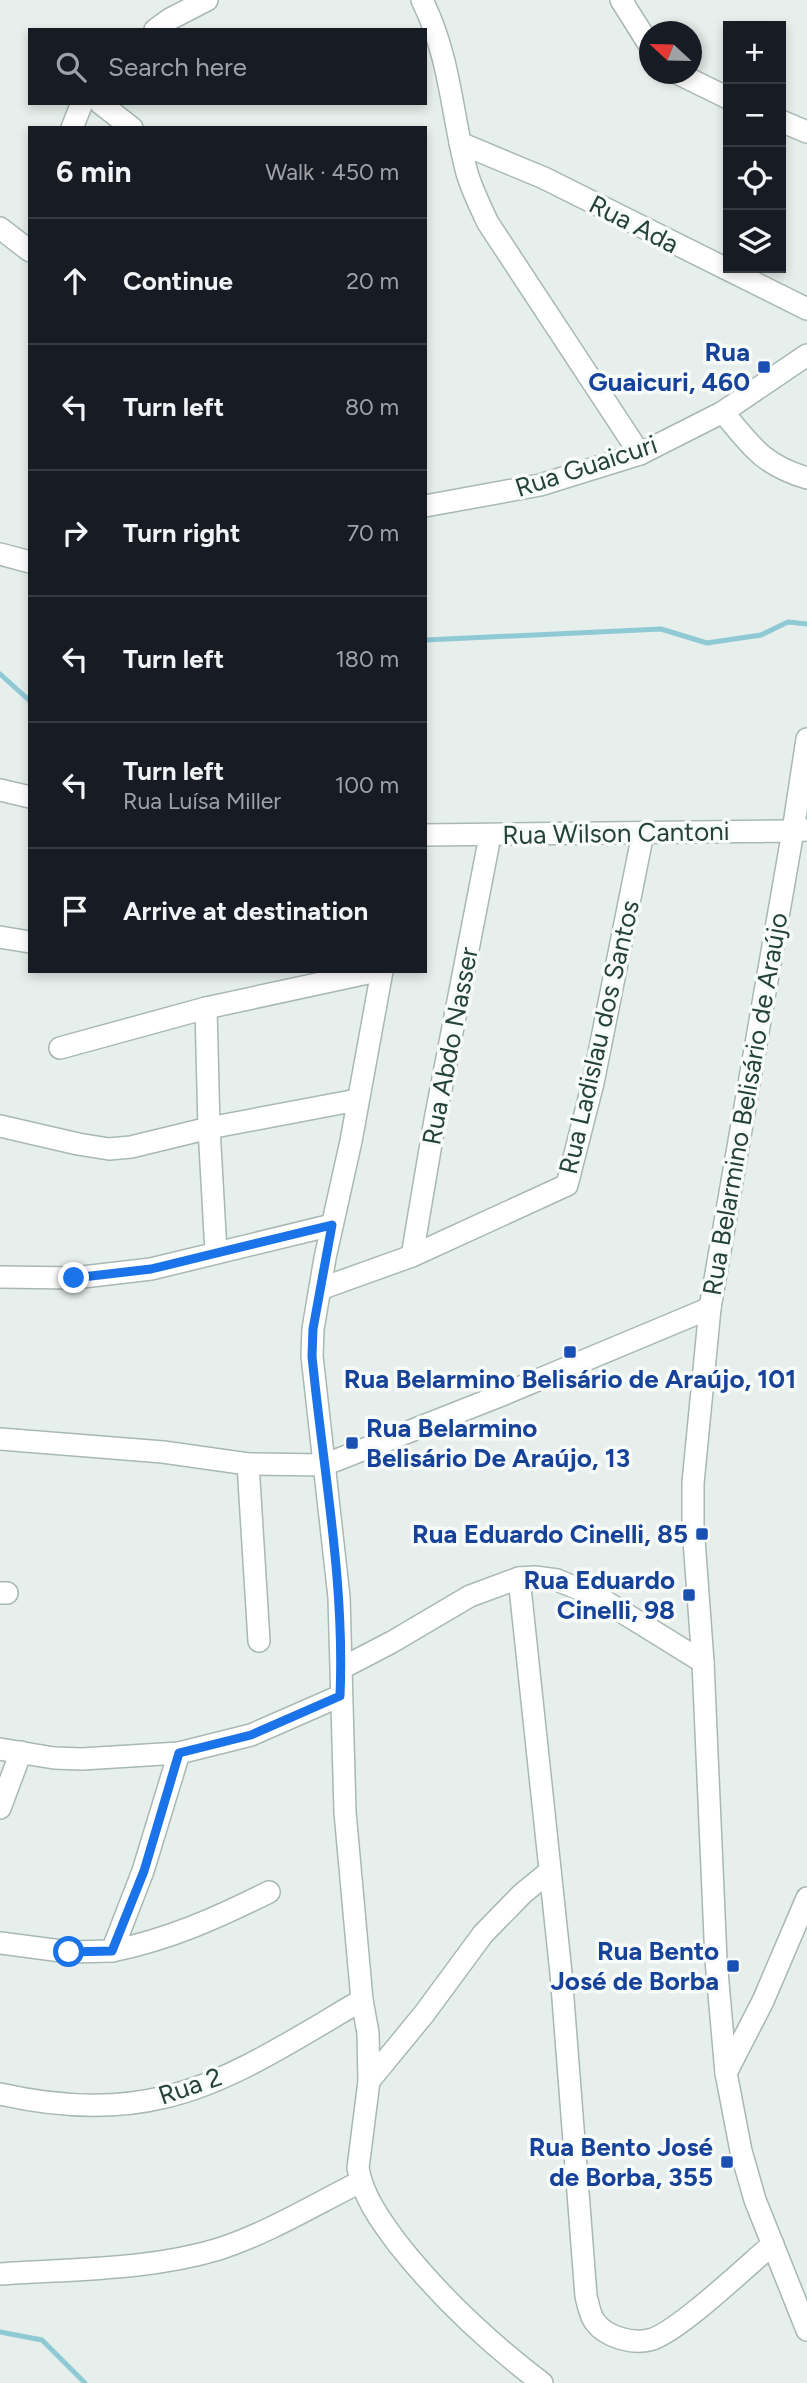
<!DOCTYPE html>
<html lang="en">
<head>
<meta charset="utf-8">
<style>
  :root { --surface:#171b24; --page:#20242c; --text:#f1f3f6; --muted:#9ea1a6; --line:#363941 }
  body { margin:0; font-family:Figtree,sans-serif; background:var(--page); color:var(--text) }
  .controls { position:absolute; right:21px; top:21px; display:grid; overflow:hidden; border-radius:0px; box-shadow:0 4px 10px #0003 }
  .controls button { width:63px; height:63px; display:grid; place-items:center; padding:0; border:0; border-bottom:2px solid var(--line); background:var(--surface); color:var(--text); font:35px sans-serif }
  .compass { position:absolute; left:639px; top:21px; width:63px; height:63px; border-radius:50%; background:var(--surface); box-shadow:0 4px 10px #0003; rotate:292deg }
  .stop { position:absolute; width:21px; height:21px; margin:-16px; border:5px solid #1a73e8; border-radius:50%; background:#fff }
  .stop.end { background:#1a73e8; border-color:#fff; box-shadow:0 2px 7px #0008 }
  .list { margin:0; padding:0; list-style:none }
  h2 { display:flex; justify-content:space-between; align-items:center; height:91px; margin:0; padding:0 28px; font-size:30px }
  h2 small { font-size:23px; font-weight:400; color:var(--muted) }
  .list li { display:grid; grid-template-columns:46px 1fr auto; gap:21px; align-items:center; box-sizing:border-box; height:126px; padding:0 28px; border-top:2px solid var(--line) }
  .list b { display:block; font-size:26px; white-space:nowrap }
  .list p { margin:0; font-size:23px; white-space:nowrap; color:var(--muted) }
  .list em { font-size:23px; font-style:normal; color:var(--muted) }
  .icon { flex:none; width:38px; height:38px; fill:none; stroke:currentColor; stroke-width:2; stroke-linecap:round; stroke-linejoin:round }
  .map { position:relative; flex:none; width:807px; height:2383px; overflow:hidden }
  .search { position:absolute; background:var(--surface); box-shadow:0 4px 10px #0003; left:28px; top:28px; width:399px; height:77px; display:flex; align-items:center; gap:18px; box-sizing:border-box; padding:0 24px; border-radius:0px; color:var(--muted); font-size:26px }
  .panel { position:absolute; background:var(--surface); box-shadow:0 4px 10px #0003; left:28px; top:126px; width:399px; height:847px; border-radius:0px }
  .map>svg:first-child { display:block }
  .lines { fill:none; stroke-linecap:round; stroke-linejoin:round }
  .stream { stroke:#8ec9d4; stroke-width:5 }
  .minor-casing { stroke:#a8b8b2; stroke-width:24 }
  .tertiary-casing { stroke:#a8b8b2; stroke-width:24 }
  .minor { stroke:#fff; stroke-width:21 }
  .tertiary { stroke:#fff; stroke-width:21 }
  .route { stroke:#1a73e8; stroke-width:9 }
  .transit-dot { fill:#1a4fb4; stroke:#f7fbf9; stroke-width:2.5 }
  .labels { text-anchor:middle; stroke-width:7; stroke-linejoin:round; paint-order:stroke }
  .street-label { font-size:26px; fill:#24423a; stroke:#f7fbf9 }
  .transit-label { font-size:26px; font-weight:bold; fill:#164399; stroke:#f7fbf9; text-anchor:end }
</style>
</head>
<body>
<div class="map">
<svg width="807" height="2383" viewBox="0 0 807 2383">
  <rect width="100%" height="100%" fill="#e6efeb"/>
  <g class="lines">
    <!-- stream -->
    <g class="stream">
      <path d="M 425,640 L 661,629 L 707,643 L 761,635 L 788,622 L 807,624"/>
      <path d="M 0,674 L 30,701"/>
      <path d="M 0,2332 L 42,2340 L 85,2383"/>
    </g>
    <!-- minor casing -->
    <g class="minor-casing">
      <g id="minor">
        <path d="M 422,0 C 451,59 451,112 467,173 C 472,190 480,206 488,223 L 640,454"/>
        <path d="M 621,0 L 650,46"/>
        <path d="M 155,30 L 170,19 L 207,0"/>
        <path d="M 679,74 L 728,98"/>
        <path d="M 100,103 L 132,128"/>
        <path d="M 781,121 L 807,132"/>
        <path d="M 72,128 L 82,103"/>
        <path d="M 460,143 L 544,178 L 807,309"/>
        <path d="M 723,412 C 751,446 763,465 807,478"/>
        <path d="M 425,506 L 540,485 L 640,454 L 723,412 L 807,355"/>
        <path d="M 0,554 L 30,562"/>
        <path d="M 807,739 L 793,831 L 807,830"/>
        <path d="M 0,790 L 30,797"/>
        <path d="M 0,937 L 30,942"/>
        <path d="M 382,971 L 351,1141 L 325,1258 L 313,1329 L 312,1356 L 339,1597 L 345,1812 L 362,2000 L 368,2033 L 369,2081 L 358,2168 C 363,2197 381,2221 398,2244 C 440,2297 488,2342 542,2383"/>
        <path d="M 206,1008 L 209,1128 L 216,1252"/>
        <path d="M 60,1048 L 206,1008 L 377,971"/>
        <path d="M 0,1126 L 78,1144 L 109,1149 L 131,1147 L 209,1128 L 357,1100"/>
        <path d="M 412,1256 L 435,1120 L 490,836"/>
        <path d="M 0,1277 L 74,1278 L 151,1269 L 332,1225"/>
        <path d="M 320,1289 L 412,1256 L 567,1185 L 593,1083 L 643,833"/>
        <path d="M 248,1464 L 259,1641"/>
        <path d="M 519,1578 L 561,1973 L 586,2296 C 588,2304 590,2316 595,2322 C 606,2337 632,2344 649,2340 C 675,2335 749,2264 773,2244"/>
        <path d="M 0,1593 L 7,1593"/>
        <path d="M 342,1668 L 392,1642 L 470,1596 L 519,1578 L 535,1577 L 557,1580 L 598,1597 L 703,1662"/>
        <path d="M 0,1749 L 54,1758 L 82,1759 L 179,1753 L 251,1735 L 340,1696"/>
        <path d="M 0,1808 L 21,1752"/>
        <path d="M 0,1943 L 69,1952 L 112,1951 L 143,1871 L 179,1753"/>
        <path d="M 112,1951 C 170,1939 217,1918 269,1892"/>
        <path d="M 726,2073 L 763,2001 L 807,1898"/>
        <path d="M 369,2081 L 424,2014 L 483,1934 L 522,1894 L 550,1871"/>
        <path d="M 0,2094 C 53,2106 112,2110 165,2097 C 232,2082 303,2034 362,2000"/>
        <path d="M 0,2274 C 72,2269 150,2270 219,2249 C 268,2233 314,2205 360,2182"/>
      </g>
    </g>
    <!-- tertiary casing -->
    <g class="tertiary-casing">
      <g id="tertiary">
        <path d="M 0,228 L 30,251"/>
        <path d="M 425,835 L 793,831 L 710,1308 L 693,1483 L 693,1526 L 703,1662 L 716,1960 L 726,2073 L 741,2151 L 755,2200 L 807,2330"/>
        <path d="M 0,1439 L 163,1452 L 248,1464 L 324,1465 L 502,1395 L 710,1308"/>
      </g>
    </g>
    <!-- minor -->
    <use href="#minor" class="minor"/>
    <!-- tertiary -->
    <use href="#tertiary" class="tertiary"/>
  </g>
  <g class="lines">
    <!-- route -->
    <path class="route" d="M 69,1952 L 112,1951 L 144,1871 L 179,1753 L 251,1735 L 340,1696 C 345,1582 323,1469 312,1356 L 313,1329 L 332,1225 L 151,1269 L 74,1278"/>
  </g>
  <!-- markers -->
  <g class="transit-dot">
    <rect x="757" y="360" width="14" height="14" rx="3.5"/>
    <rect x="563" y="1345" width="14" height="14" rx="3.5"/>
    <rect x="345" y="1436" width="14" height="14" rx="3.5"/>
    <rect x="695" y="1527" width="14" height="14" rx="3.5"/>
    <rect x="682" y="1588" width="14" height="14" rx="3.5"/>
    <rect x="726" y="1959" width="14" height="14" rx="3.5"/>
    <rect x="720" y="2155" width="14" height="14" rx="3.5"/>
  </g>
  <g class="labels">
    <!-- street labels -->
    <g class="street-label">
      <text transform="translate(634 224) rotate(27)" y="9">Rua Ada</text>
      <text transform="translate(586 466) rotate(-18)" y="9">Rua Guaicuri</text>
      <text transform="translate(616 833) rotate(-1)" y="9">Rua Wilson Cantoni</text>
      <text transform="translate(599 1037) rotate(-77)" y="9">Rua Ladislau dos Santos</text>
      <text transform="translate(450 1046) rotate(-79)" y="9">Rua Abdo Nasser</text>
      <text transform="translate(745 1104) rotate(-80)" y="9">Rua Belarmino Belisário de Araújo</text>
      <text transform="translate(190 2086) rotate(-19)" y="9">Rua 2</text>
    </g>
    <!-- transit labels -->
    <g class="transit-label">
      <text x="750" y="361">Rua<tspan x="750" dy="30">Guaicuri, 460</tspan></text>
      <text x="570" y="1388" text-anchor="middle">Rua Belarmino Belisário de Araújo, 101</text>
      <text x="366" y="1437" text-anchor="start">Rua Belarmino<tspan x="366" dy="30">Belisário De Araújo, 13</tspan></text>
      <text x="688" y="1543">Rua Eduardo Cinelli, 85</text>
      <text x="675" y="1589">Rua Eduardo<tspan x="675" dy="30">Cinelli, 98</tspan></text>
      <text x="719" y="1960">Rua Bento<tspan x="719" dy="30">José de Borba</tspan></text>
      <text x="713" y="2156">Rua Bento José<tspan x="713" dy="30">de Borba, 355</tspan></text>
    </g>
  </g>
</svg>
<div class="controls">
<button>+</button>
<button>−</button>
<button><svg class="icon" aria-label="locate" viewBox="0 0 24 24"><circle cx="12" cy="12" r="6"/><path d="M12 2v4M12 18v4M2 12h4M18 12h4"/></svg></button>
<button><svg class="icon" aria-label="layers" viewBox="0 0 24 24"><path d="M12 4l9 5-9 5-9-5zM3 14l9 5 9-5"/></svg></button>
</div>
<svg class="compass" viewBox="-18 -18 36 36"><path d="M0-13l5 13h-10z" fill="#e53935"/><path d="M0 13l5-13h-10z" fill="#9ea1a6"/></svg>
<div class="stop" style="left:69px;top:1952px"></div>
<div class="stop end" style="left:74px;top:1278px"></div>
<div class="search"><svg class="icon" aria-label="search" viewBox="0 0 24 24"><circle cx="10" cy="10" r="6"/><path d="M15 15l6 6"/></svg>Search here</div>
<section class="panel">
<h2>6 min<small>Walk · 450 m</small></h2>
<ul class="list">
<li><svg class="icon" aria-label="ahead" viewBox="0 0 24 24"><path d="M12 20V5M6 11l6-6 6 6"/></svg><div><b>Continue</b></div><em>20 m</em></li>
<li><svg class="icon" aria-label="left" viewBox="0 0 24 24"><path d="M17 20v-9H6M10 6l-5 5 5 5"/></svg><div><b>Turn left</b></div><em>80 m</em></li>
<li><svg class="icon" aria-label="right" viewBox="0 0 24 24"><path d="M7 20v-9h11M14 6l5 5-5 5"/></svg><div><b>Turn right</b></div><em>70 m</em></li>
<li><svg class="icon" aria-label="left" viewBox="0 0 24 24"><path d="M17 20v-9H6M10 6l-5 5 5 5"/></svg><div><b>Turn left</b></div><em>180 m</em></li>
<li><svg class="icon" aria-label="left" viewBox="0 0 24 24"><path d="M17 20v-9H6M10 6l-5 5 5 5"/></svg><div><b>Turn left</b><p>Rua Luísa Miller</p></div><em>100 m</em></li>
<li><svg class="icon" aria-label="arrive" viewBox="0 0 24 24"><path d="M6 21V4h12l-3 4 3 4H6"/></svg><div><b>Arrive at destination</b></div></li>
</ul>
</section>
</div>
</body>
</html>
